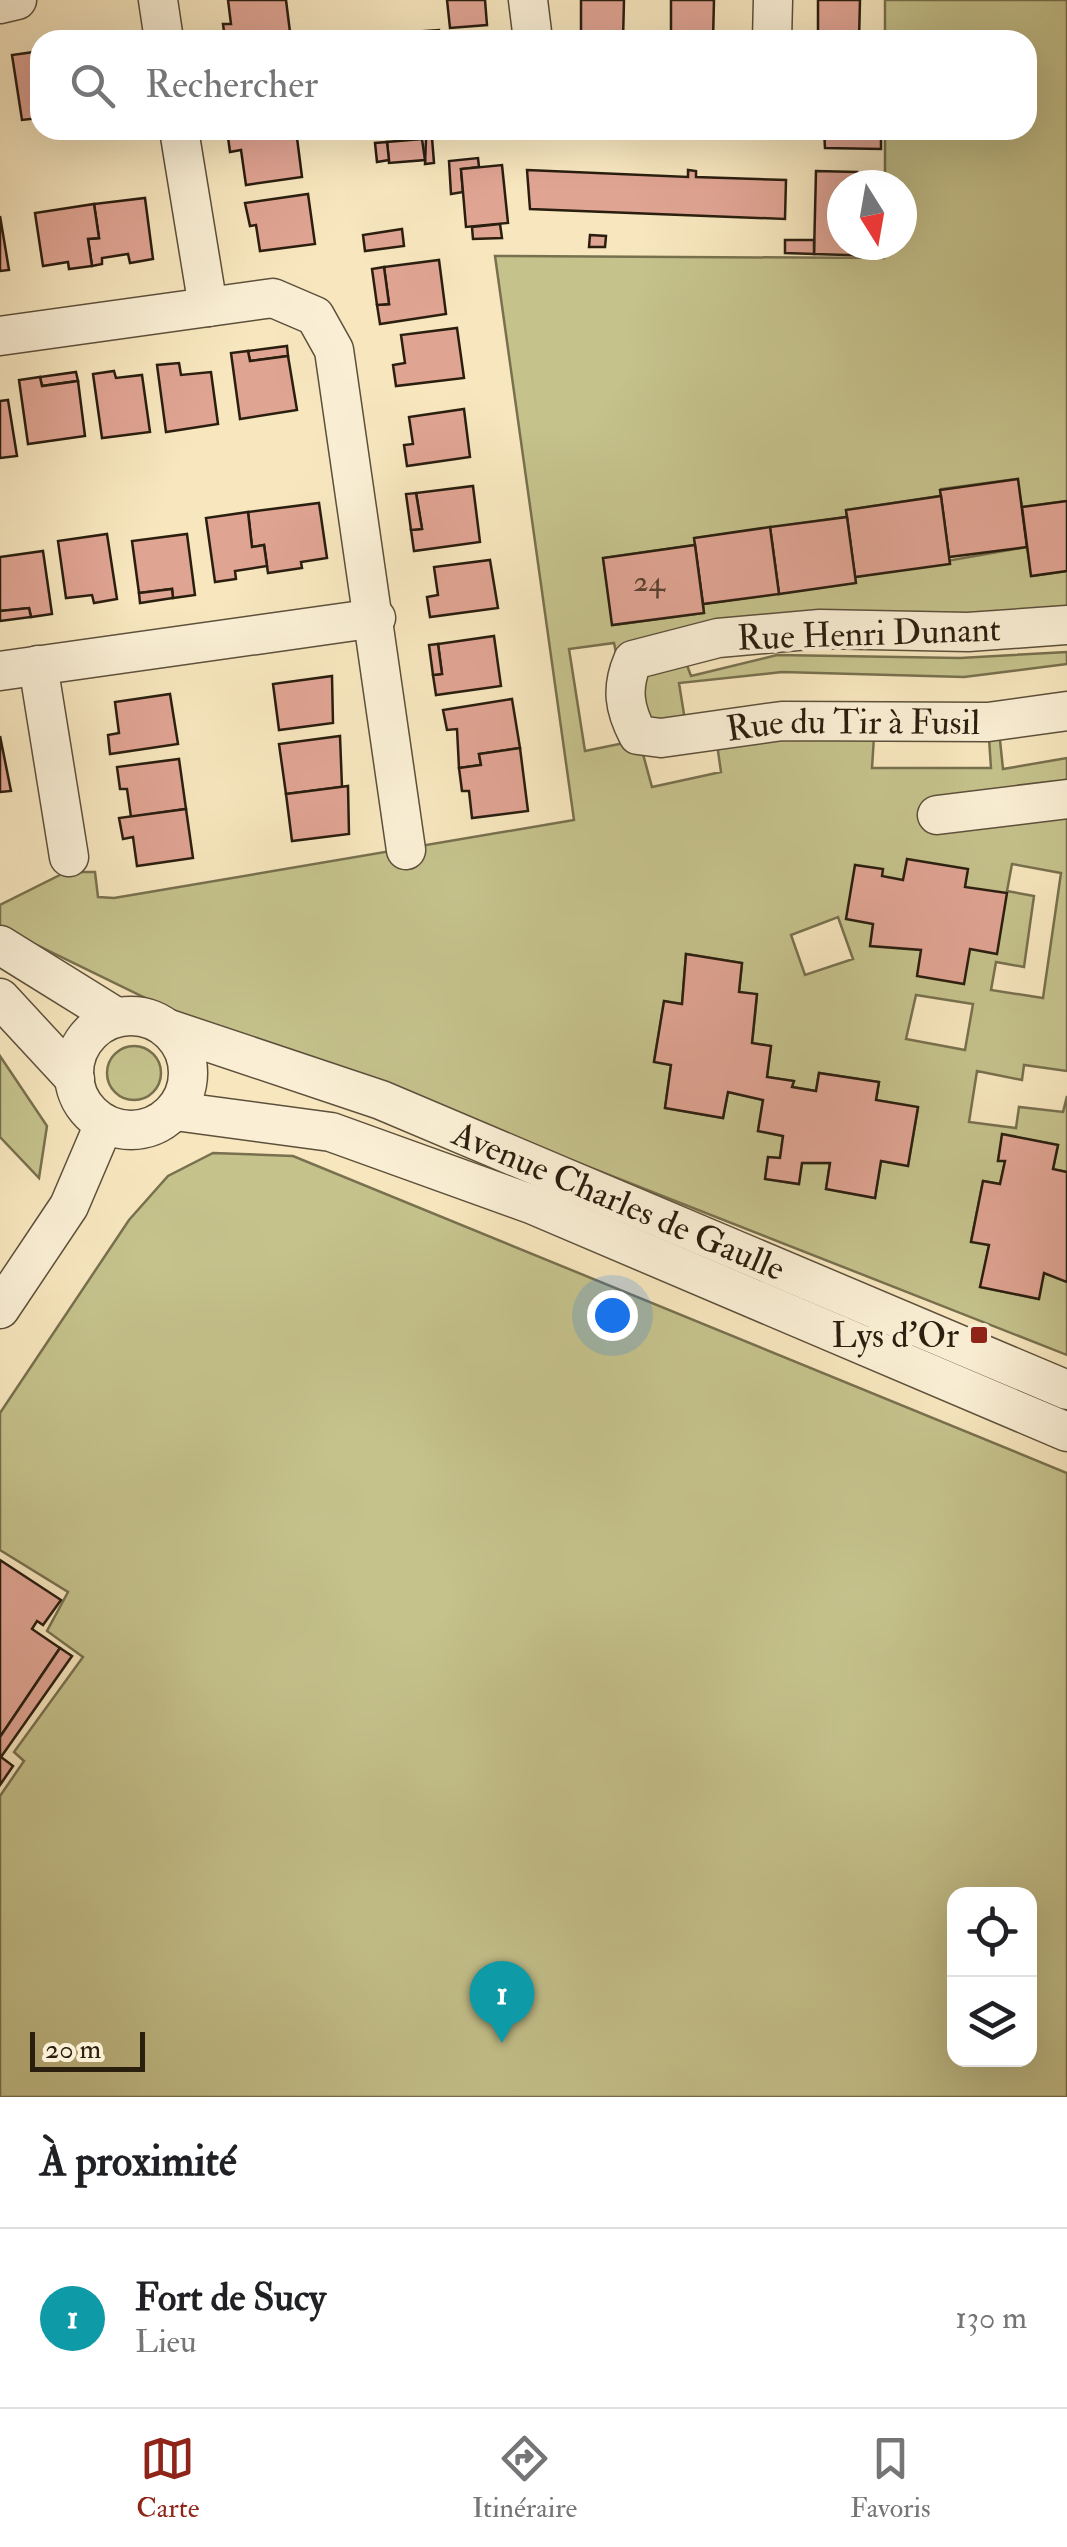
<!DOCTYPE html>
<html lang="fr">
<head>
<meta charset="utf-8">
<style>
  :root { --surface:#fff; --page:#f2f2f2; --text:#202124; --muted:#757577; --line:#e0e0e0; --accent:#8f2418 }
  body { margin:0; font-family:"IM FELL Double Pica",serif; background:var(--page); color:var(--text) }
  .controls { position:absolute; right:30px; bottom:30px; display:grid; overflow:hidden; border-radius:20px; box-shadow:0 10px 40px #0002 }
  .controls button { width:90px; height:90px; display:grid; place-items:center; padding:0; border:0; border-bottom:2px solid var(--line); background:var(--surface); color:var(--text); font:50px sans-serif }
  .compass { position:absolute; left:827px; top:170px; width:90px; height:90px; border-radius:50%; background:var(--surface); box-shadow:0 10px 40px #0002; rotate:169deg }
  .scale { position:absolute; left:30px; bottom:25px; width:115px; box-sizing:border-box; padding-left:10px; border:5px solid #2a1e0f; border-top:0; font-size:28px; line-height:35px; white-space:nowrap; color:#2a1e0f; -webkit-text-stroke:8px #faefd5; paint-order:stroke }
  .you { position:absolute; left:612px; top:1315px; width:35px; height:35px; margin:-25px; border:8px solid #fff; border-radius:50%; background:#1a73e8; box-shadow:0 0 0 15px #1a73e833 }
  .badge { display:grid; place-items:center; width:65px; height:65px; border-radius:50%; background:var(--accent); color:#fff; font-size:32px; font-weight:700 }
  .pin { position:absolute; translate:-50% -82px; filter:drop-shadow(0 2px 5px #0008) }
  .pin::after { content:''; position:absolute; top:52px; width:35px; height:30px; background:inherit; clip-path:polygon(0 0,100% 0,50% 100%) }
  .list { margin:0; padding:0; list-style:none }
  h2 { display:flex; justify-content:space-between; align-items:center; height:130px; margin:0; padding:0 40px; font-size:42px }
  h2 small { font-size:32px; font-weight:400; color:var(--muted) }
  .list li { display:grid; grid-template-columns:65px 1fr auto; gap:30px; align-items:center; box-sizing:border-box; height:180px; padding:0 40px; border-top:2px solid var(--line) }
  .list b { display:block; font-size:38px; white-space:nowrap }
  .list p { margin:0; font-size:32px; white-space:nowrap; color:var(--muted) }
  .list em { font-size:32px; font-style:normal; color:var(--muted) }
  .icon { flex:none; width:55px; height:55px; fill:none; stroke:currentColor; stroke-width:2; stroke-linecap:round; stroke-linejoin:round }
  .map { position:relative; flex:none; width:1067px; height:2097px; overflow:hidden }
  .search { position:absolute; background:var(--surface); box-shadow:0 10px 40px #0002; left:30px; right:30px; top:30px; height:110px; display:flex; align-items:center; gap:25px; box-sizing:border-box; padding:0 35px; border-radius:30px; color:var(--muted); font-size:38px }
  .sheet { height:310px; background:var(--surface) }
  nav { display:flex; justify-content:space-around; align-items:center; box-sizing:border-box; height:140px; border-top:2px solid var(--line); background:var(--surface); font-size:28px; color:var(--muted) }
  nav a { display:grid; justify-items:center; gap:5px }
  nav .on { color:var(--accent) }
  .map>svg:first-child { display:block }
  .green { fill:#c5c28c; stroke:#78704e; stroke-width:2.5; fill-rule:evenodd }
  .building { fill:#e0a493; stroke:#2a1e0f; stroke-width:2.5 }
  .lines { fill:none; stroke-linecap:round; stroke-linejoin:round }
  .minor-casing { stroke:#5d503b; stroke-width:41 }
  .minor { stroke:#faefd5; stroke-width:38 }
  .poi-dot { fill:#8f2418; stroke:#faefd5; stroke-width:4 }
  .labels { text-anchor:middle; stroke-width:8; stroke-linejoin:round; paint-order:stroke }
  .number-label { font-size:30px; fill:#584030 }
  .street-label { font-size:35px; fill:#2a1e0f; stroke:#faefd5 }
  .poi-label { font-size:35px; fill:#2a1e0f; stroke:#faefd5; text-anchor:end }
</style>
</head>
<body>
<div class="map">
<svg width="1067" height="2097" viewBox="0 0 1067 2097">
  <rect width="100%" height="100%" fill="#f7e6be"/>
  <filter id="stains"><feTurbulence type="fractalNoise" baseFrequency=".002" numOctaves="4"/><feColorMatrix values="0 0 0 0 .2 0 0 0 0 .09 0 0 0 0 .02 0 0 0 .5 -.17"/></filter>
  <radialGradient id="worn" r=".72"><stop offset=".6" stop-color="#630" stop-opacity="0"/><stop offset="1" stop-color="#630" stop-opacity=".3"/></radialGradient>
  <!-- green -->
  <g class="green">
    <path d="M 885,0 L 1067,0 L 1067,501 L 1022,507 L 1017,479 L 941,489 L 941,496 L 846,510 L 847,517 L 695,538 L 695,545 L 603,558 L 613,625 L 704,613 L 703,604 L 855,583 L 855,577 L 1027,547 L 1032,576 L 1067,571 L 1067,625 C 1034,628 1000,632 966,632 C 872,633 771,617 681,649 L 691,676 L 777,655 L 960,658 L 1067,652 L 1067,664 L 964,677 L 782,672 L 679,683 L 687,733 L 638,736 L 652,787 L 721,772 L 715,730 L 782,721 L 998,721 L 1003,769 L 1067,758 L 1067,1071 L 1024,1065 L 1022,1080 L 977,1071 L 969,1122 L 1016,1128 L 1019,1107 L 1063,1112 L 1067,1096 L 1067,1172 L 1053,1169 L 1058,1145 L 1003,1135 L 998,1160 L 1005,1161 L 1000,1184 L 983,1181 L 971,1241 L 989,1245 L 981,1287 L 1038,1299 L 1044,1273 L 1067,1282 L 1067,1355 L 538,1147 L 213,1031 L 0,927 L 0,905 L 66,872 L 95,872 L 98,897 L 114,898 L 574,820 L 495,256 L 884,258 L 884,245 L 902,245 L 902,185 L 885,185 L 885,130 L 1027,130 L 1027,40 L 885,40 ZM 614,643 L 634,741 L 585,751 L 569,649 ZM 875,721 L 988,723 L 991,768 L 872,768 ZM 1012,864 L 1061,873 L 1043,998 L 991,990 L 996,962 L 1024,967 L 1034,896 L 1007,891 ZM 838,917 L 853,959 L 805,975 L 791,935 ZM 686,954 L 742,963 L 739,992 L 757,995 L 752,1043 L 771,1046 L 767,1077 L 793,1081 L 792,1087 L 816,1091 L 819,1073 L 879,1082 L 876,1100 L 918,1108 L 908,1165 L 881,1161 L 875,1198 L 826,1189 L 830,1163 L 802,1163 L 798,1184 L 766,1179 L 768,1157 L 780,1158 L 783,1136 L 758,1131 L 763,1100 L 728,1092 L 723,1118 L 665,1108 L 671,1065 L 654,1061 L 664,1002 L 682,1004 ZM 916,995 L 973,1004 L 965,1050 L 906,1039 Z"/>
    <circle cx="134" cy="1073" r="27"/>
    <path d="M 0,1056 L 47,1126 L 39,1178 L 0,1137 Z"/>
    <path d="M 213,1153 L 293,1156 L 1067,1473 L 1067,2097 L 0,2097 L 0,1796 L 24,1761 L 14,1752 L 83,1657 L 47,1631 L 68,1592 L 0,1550 L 0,1413 L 129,1220 L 168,1176 ZM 954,1894 L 1030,1894 L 1030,2060 L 954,2060 Z"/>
  </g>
  <!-- building -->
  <g class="building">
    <path d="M 228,0 L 286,0 L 291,40 L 225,40 L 223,24 L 231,24 Z"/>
    <path d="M 447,0 L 485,0 L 487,25 L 450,28 Z"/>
    <path d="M 581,0 L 624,0 L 623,40 L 581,40 Z"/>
    <path d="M 671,0 L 714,0 L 713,40 L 671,40 Z"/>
    <path d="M 818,0 L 860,0 L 859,40 L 818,40 Z"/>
    <path d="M 439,30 L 440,40 L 413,40 L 412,32 Z"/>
    <path d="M 34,52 L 36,63 L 40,62 L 40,118 L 22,120 L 12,55 Z"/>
    <path d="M 227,130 L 296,130 L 302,177 L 246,185 L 241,150 L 230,152 Z"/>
    <path d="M 443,130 L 482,130 L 483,133 L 443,137 Z"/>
    <path d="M 824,130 L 881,130 L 881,149 L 825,148 Z"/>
    <path d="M 426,138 L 432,138 L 434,163 L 425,164 Z"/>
    <path d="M 422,139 L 425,160 L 389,163 L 387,142 Z"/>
    <path d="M 387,142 L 389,160 L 377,162 L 375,143 Z"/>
    <path d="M 478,158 L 479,167 L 461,169 L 463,192 L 451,194 L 449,161 Z"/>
    <path d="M 502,165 L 508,223 L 466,227 L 461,169 Z"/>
    <path d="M 527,170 L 688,177 L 688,170 L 696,171 L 696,177 L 786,180 L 785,219 L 530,209 Z"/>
    <path d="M 816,171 L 857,172 L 857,185 L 842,185 L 842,245 L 880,245 L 879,256 L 814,254 Z"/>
    <path d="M 308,194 L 315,244 L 260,251 L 256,225 L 250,226 L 245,203 Z"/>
    <path d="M 145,198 L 153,259 L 130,263 L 128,254 L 102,258 L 102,264 L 92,266 L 88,239 L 99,238 L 94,204 Z"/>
    <path d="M 94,204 L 99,238 L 88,239 L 92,266 L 69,269 L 68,262 L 43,266 L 35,213 Z"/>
    <path d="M 0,216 L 9,270 L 0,271 Z"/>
    <path d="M 500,224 L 502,238 L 473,239 L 472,227 Z"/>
    <path d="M 402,229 L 404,246 L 365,251 L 363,235 Z"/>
    <path d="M 590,235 L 606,236 L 605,247 L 589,247 Z"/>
    <path d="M 785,240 L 814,240 L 814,254 L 785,253 Z"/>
    <path d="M 439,260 L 446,314 L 380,324 L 377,305 L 389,304 L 384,267 Z"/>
    <path d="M 384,267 L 389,304 L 377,305 L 372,269 Z"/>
    <path d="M 457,328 L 464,378 L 396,386 L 393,365 L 405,363 L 401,335 Z"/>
    <path d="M 287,346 L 288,356 L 250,361 L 248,351 Z"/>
    <path d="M 248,351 L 250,361 L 288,356 L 297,410 L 240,419 L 231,353 Z"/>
    <path d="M 179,363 L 181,375 L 211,372 L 218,424 L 166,432 L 157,365 Z"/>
    <path d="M 114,371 L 116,378 L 142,375 L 150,432 L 102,438 L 93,374 Z"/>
    <path d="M 76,372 L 78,381 L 42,386 L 40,377 Z"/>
    <path d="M 40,377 L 42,386 L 78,381 L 85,436 L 28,444 L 19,380 Z"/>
    <path d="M 8,400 L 17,456 L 0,458 L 0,401 Z"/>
    <path d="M 464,409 L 470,457 L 407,466 L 404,445 L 413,444 L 409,417 Z"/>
    <path d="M 1018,479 L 1027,547 L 949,557 L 940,490 Z"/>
    <path d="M 473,486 L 480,542 L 414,551 L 411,530 L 422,529 L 416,493 Z"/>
    <path d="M 416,493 L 422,529 L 411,530 L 406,494 Z"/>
    <path d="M 941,496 L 950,564 L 855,577 L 846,510 Z"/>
    <path d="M 1067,501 L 1067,571 L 1031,576 L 1022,507 Z"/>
    <path d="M 319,503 L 327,558 L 301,562 L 302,568 L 268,573 L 264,545 L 252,547 L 248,512 Z"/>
    <path d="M 248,512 L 252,547 L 264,545 L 267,566 L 235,571 L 236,579 L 215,582 L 206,518 Z"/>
    <path d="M 847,517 L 856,583 L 779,594 L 770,527 Z"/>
    <path d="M 770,527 L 779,594 L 703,604 L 694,538 Z"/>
    <path d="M 107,534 L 117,599 L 94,603 L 92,595 L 66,598 L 58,541 Z"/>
    <path d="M 187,534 L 195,595 L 173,598 L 172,589 L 139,593 L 132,541 Z"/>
    <path d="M 695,545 L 704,613 L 612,625 L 603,558 Z"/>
    <path d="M 43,551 L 52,614 L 31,617 L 29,608 L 0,611 L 0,557 Z"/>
    <path d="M 490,560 L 498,608 L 430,617 L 427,597 L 438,595 L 434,567 Z"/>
    <path d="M 172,589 L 173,598 L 140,603 L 139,593 Z"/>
    <path d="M 29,608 L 31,617 L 0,621 L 0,611 Z"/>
    <path d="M 494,636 L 501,686 L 436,695 L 433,675 L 442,674 L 438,644 Z"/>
    <path d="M 438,644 L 442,674 L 433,675 L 429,645 Z"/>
    <path d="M 332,676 L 333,723 L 279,730 L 273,684 Z"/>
    <path d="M 170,694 L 178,744 L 110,754 L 108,735 L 119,733 L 115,702 Z"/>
    <path d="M 512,699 L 520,748 L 479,754 L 481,765 L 459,768 L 457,729 L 447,730 L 443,710 Z"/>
    <path d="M 0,736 L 11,791 L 0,792 Z"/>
    <path d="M 340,736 L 342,787 L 286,794 L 279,744 Z"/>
    <path d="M 520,748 L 528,811 L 472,818 L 469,791 L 462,791 L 459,768 L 481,765 L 479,754 Z"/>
    <path d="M 179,759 L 186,809 L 131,817 L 127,789 L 120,789 L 117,767 Z"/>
    <path d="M 348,786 L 349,834 L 292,841 L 286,794 Z"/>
    <path d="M 186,809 L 193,858 L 137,866 L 133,837 L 123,839 L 119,818 Z"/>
    <path d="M 907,859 L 968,869 L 965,887 L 1007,893 L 997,954 L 970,949 L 964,984 L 917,976 L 921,950 L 870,946 L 873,924 L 846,919 L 855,865 L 883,869 L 882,876 L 903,880 Z"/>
    <path d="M 686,954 L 742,963 L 739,992 L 757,994 L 752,1043 L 771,1046 L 767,1077 L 794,1081 L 792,1087 L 816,1091 L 819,1073 L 879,1082 L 876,1100 L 918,1107 L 908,1166 L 881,1161 L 875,1198 L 826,1189 L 830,1163 L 802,1163 L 799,1184 L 765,1179 L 768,1157 L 780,1158 L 783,1136 L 758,1131 L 763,1100 L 728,1092 L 723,1118 L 665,1108 L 671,1065 L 654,1062 L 664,1001 L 682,1004 Z"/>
    <path d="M 1002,1134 L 1058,1145 L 1053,1169 L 1067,1172 L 1067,1282 L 1044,1273 L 1039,1299 L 980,1287 L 989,1245 L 971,1242 L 983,1181 L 1000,1184 L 1005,1161 L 998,1161 Z"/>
    <path d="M 0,1560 L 61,1600 L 43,1625 L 37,1621 L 32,1629 L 60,1648 L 0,1737 Z"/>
    <path d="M 60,1648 L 72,1656 L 1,1757 L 13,1766 L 0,1785 L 0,1737 Z"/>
  </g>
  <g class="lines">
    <!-- minor casing -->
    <g class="minor-casing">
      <g id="minor">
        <path d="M 158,0 L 164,40"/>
        <path d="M 528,0 L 533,40"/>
        <path d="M 0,4 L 17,0"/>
        <path d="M 772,40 L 773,0"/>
        <path d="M 179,130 L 208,307"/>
        <path d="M 0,336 L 273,298 L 315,316 L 334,350 L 406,850"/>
        <path id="s1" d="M 1067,625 L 968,632 L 820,629 L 718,638 L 633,660 C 621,688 624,708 638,735 L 661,738 L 782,721 L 988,722 L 1067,711"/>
        <path d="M 38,665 L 69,857"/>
        <path d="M 0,671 L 376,618"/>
        <path d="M 937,815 L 1067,799"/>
        <path d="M 0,945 L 116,1017"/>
        <path d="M 0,998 L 75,1079"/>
        <circle cx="131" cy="1073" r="57"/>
        <path id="s2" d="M 166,1028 L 381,1100 L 1067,1390"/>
        <path d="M 175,1111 L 331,1132 L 531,1204 L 1067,1432"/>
        <path d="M 0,1309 L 69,1206 L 104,1124"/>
      </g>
    </g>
    <!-- minor -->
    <use href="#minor" class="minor"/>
  </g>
  <!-- markers -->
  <rect class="poi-dot" x="969" y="1325" width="20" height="20" rx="5"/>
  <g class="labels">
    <!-- number labels -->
    <g class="number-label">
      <text x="649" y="591">24</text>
    </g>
    <!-- street labels -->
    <g class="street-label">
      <text transform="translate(869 633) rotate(-2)" y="12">Rue Henri Dunant</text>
      <text dy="12" stroke="none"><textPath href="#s1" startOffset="732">Rue du Tir à Fusil</textPath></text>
      <text dy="12" stroke="none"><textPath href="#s2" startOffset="485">Avenue Charles de Gaulle</textPath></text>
    </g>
    <!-- poi labels -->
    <g class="poi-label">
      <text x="959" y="1347">Lys d'Or</text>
    </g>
  </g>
  <rect width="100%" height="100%" filter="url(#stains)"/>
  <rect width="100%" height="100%" fill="url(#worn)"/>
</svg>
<div class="controls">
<button><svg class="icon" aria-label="locate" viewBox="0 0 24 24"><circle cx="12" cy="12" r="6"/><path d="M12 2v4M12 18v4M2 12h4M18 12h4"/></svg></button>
<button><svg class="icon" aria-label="layers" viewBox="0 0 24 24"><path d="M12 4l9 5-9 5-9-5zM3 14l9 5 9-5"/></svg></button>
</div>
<svg class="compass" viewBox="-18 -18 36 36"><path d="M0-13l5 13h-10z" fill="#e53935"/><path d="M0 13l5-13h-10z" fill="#757577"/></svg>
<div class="scale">20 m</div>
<div class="you"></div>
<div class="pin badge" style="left:502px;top:2043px;background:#0f9aa8">1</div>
<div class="search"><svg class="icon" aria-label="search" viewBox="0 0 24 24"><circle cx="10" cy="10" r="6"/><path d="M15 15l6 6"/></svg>Rechercher</div>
</div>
<section class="sheet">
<h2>À proximité<small></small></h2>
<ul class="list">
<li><span class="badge" style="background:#0f9aa8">1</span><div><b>Fort de Sucy</b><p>Lieu</p></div><em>130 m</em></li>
</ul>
</section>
<nav>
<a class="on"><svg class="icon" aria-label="map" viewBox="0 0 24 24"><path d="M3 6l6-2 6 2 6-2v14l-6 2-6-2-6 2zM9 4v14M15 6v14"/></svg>Carte</a>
<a><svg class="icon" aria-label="directions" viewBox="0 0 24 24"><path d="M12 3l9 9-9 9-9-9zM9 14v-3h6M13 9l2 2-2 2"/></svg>Itinéraire</a>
<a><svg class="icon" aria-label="saved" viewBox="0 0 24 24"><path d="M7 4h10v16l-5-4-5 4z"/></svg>Favoris</a>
</nav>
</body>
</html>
